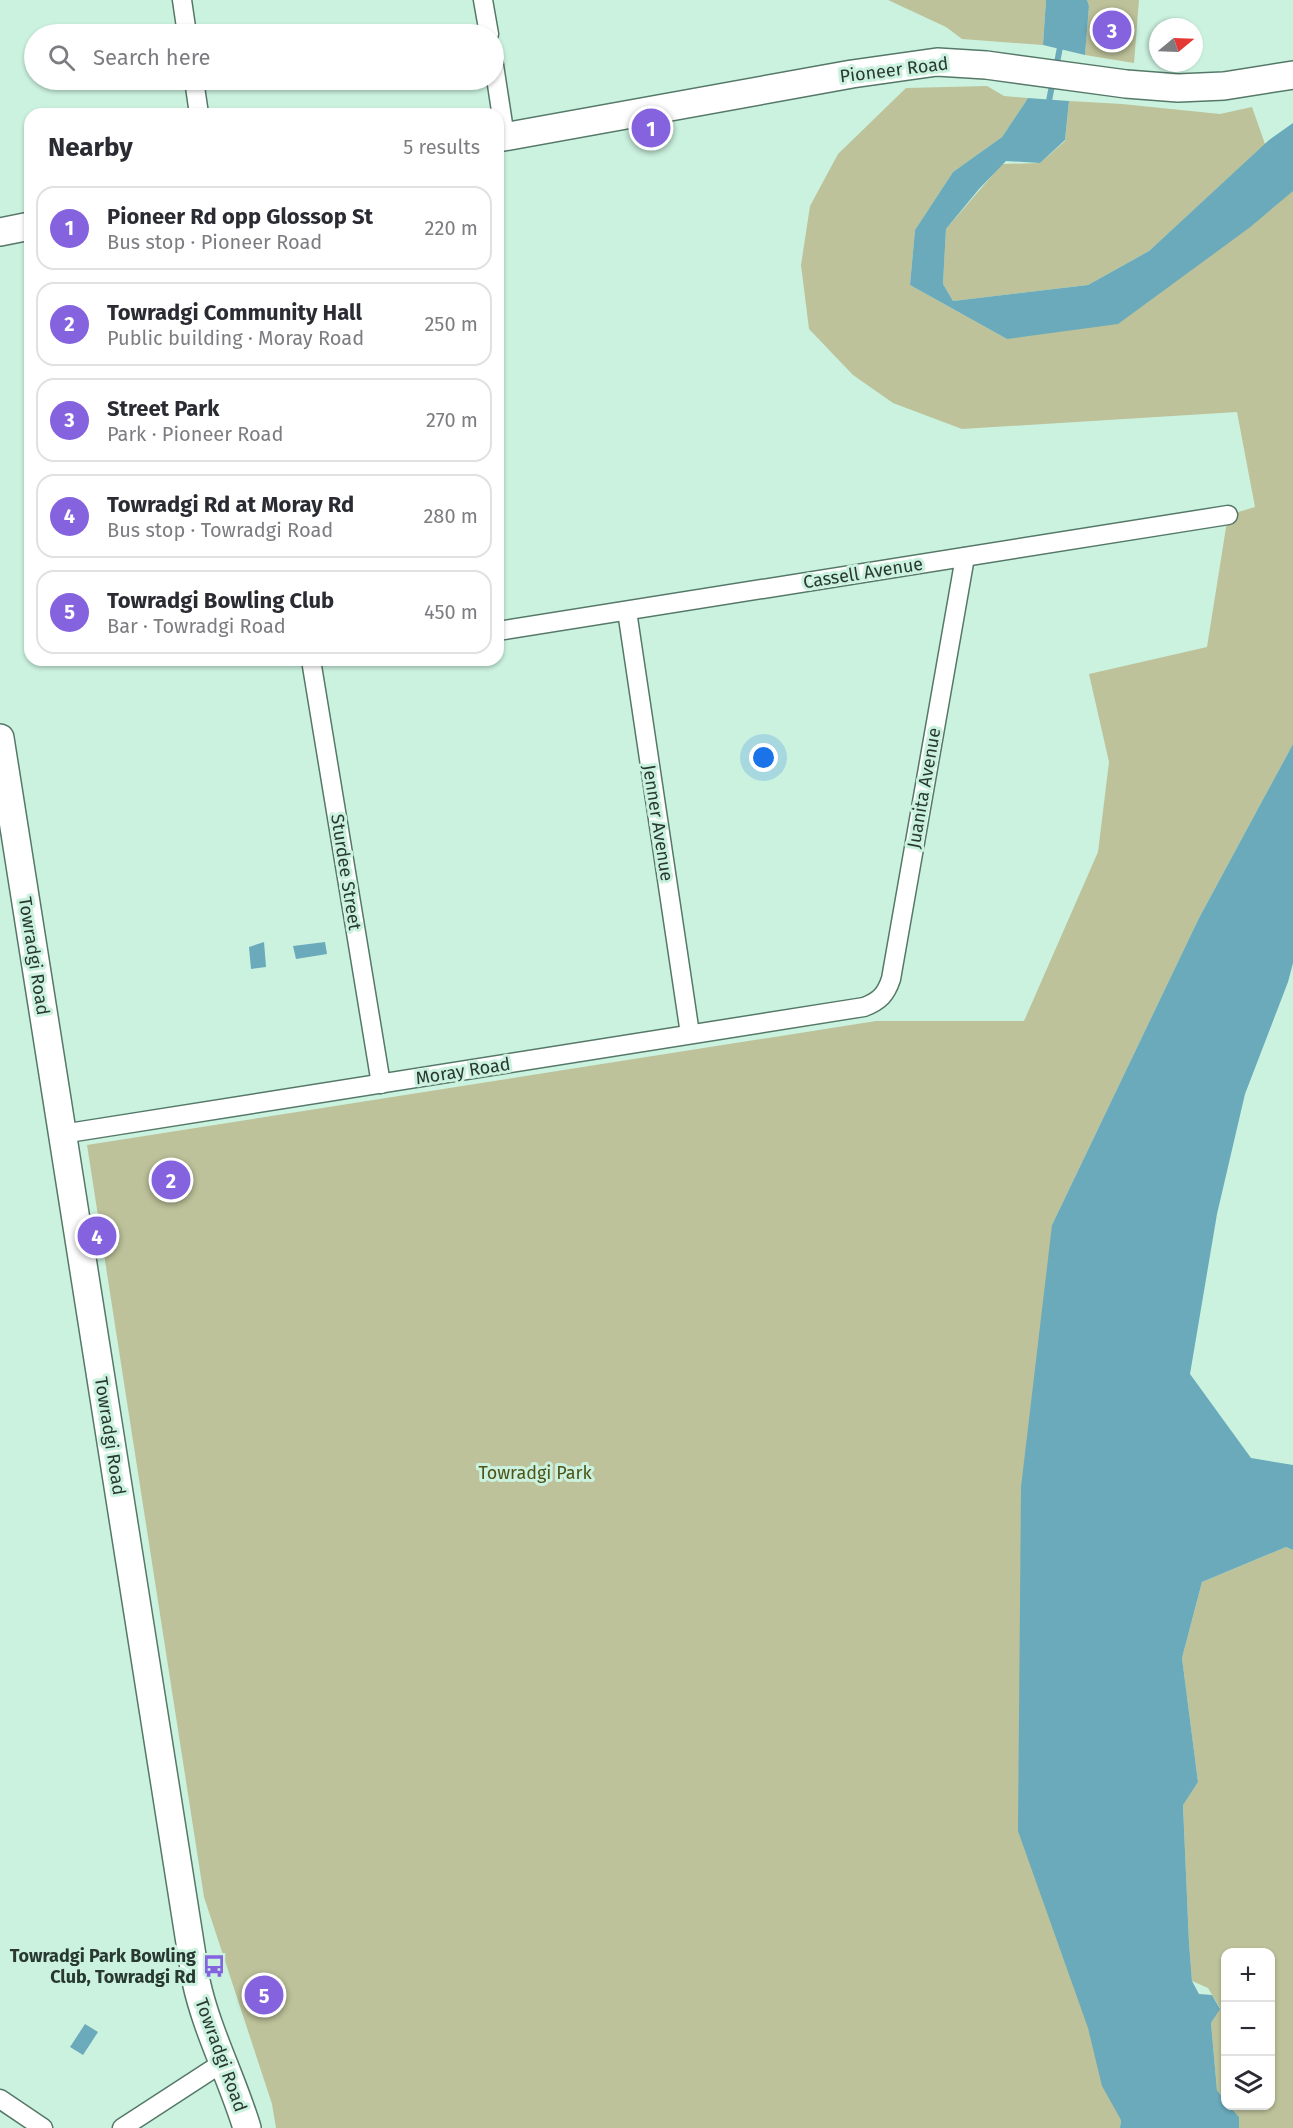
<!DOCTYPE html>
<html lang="en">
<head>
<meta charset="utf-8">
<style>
  :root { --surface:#fff; --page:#f7f7f7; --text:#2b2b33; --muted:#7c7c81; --line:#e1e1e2; --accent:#8563df }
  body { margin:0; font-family:"Fira Sans",sans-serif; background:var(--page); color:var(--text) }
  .controls { position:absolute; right:18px; bottom:18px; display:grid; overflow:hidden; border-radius:12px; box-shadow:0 2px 4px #0004 }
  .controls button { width:54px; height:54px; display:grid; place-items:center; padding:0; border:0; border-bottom:2px solid var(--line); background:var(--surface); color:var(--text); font:30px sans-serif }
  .compass { position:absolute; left:1149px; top:18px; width:54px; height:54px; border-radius:50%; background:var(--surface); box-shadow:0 2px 4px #0004; rotate:71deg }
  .you { position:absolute; left:764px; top:758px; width:21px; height:21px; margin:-15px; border:4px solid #fff; border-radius:50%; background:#1a73e8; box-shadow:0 0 0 9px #1a73e833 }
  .badge { display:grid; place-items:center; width:39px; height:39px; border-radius:50%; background:var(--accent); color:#fff; font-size:20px; font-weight:700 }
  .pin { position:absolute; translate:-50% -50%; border:3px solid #fff; box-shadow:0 2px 6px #0006 }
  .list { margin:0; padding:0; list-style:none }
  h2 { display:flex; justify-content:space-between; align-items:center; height:78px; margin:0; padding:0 24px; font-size:26px }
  h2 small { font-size:20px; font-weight:400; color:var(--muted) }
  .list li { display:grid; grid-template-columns:39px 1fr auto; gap:18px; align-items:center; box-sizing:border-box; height:84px; margin:0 12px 12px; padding:0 12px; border:2px solid var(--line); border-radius:18px }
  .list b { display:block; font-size:22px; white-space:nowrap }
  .list p { margin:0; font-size:20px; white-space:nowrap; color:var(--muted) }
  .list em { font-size:20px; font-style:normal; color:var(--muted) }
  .icon { flex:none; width:33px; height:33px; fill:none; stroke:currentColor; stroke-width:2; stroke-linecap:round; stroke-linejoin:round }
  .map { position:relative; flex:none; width:1293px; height:2128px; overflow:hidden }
  .search { position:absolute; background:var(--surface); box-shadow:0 2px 4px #0004; left:24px; top:24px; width:480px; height:66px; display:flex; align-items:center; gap:15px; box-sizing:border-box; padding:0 21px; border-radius:33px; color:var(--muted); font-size:22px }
  .panel { position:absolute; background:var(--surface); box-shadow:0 2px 4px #0004; left:24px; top:108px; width:480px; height:558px; border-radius:18px }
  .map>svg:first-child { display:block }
  .green { fill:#bdc29a }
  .water { fill:#6aaaba }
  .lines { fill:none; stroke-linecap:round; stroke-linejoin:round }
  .stream { stroke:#6aaaba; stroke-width:6 }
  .street-casing { stroke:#557868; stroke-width:21 }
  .secondary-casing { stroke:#557868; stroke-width:30 }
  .street { stroke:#fff; stroke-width:18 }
  .secondary { stroke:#fff; stroke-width:27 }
  .labels { text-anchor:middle; stroke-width:6; stroke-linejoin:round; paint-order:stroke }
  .street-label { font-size:18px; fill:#293931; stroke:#cbf2df }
  .park-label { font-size:18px; fill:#505419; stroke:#cbf2df }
  .poi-label { font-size:18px; font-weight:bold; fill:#293931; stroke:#cbf2df; text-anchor:end }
</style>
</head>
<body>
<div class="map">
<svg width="1293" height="2128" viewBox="0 0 1293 2128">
  <rect width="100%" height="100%" fill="#cbf2df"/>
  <!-- green -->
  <g class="green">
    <path d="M 888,0 L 1046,0 L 1043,45 L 962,39 L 946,27 Z"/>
    <path d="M 1087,0 L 1139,0 L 1134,63 L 1085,55 L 1089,6 Z"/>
    <path d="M 987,86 L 1004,96 L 1028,98 L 1002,137 L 953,172 L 915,230 L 910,285 L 1007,339 L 1293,190 L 1293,744 L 1199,918 L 1052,1225 L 1121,2120 L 1120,2128 L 276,2128 L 272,2104 L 204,1897 L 87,1145 L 876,1021 L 1024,1021 L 1098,852 L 1109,762 L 1089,674 L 1207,647 L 1228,515 L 1255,507 L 1237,412 L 962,429 L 893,403 L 853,375 L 809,329 L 801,265 L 810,206 L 838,154 L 906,88 Z"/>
    <path d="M 1069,101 L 1122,104 L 1220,114 L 1252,107 L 1265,144 L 1149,251 L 1088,285 L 953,301 L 943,284 L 946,229 L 1002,164 L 1040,163 L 1065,141 Z"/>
    <path d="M 1286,1547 L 1293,1550 L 1293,2128 L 1239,2128 L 1239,2117 L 1229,2106 L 1270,2106 L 1270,1952 L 1226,1952 L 1225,2101 L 1217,2090 L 1211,2023 L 1220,2008 L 1208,1988 L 1192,1981 L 1189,1943 L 1183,1804 L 1198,1782 L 1182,1658 L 1202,1582 Z"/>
  </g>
  <!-- water -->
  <g class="water">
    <path d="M 1046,0 L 1087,0 L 1089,6 L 1085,55 L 1043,45 Z"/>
    <path d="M 1028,98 L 1069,101 L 1065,140 L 1040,163 L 1006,161 L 979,189 L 946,229 L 943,284 L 953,301 L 1088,285 L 1149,251 L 1269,140 L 1293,123 L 1293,191 L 1249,228 L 1118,324 L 1007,339 L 910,285 L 915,230 L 953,172 L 1002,137 Z"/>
    <path d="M 1293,744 L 1293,963 L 1288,982 L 1245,1094 L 1217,1214 L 1190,1374 L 1251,1458 L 1293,1465 L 1293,1550 L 1286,1547 L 1202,1582 L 1182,1658 L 1198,1782 L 1183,1805 L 1189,1943 L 1192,1981 L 1199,1994 L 1212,1995 L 1220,2009 L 1211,2023 L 1217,2090 L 1225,2101 L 1226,2106 L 1229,2106 L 1239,2117 L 1239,2128 L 1120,2128 L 1121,2120 L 1102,2086 L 1088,2028 L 1018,1831 L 1021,1487 L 1052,1225 L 1199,918 Z"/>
    <path d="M 264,942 L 266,967 L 251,969 L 249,947 Z"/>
    <path d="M 325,942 L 327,954 L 296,959 L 293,946 Z"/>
    <path d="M 85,2024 L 98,2032 L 83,2055 L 70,2047 Z"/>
  </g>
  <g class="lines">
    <!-- stream -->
    <g class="stream">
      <path d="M 1056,68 L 1061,42"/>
      <path d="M 1048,106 L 1053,80"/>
    </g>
    <!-- street casing -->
    <g class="street-casing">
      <g id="street">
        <path d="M 182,0 L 187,34"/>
        <path d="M 483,0 L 489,34"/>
        <path d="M 494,65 L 505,137"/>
        <path d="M 194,80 L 199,114"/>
        <path d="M 627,611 L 690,1034"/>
        <path d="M 498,631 L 1228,515"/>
        <path d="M 311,660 L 381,1084"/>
        <path d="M 62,1134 L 864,1007 C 880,1001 886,994 891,979 L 965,557"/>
        <path d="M 0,2099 L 43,2128"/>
        <path d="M 122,2128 L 222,2063"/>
      </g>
    </g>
    <!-- secondary casing -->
    <g class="secondary-casing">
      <g id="secondary">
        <path d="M 498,138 L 852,74 L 937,62 L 986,65 L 1126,84 L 1178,88 L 1224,86 L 1293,75"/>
        <path d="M 0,232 L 30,226"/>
        <path d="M 0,738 L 196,1981 C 207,2032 232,2078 247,2128"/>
      </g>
    </g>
    <!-- street -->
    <use href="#street" class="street"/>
    <!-- secondary -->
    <use href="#secondary" class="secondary"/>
  </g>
  <!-- icons -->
  <defs>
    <g id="bus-bare" transform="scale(1.8)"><path d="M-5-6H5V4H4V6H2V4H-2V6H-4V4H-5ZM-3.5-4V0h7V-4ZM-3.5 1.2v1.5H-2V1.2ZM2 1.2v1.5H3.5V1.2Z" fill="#8563df" stroke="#cbf2df" stroke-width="2.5" paint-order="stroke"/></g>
  </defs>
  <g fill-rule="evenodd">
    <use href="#bus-bare" x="214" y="1966"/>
  </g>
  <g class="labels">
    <!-- street labels -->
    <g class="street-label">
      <text transform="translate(894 70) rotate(-7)" y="6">Pioneer Road</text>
      <text transform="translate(863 573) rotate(-9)" y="6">Cassell Avenue</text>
      <text transform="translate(924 788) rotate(-80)" y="6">Juanita Avenue</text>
      <text transform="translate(658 823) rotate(81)" y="6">Jenner Avenue</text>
      <text transform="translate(346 872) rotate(81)" y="6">Sturdee Street</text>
      <text transform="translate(34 956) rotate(81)" y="6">Towradgi Road</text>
      <text transform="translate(463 1071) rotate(-9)" y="6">Moray Road</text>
      <text transform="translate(110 1436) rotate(81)" y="6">Towradgi Road</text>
      <text transform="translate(221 2055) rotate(70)" y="6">Towradgi Road</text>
    </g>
    <!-- park labels -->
    <g class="park-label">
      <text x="535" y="1479">Towradgi Park</text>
    </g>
    <!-- poi labels -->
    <g class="poi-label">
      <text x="196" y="1962">Towradgi Park Bowling<tspan x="196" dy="21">Club, Towradgi Rd</tspan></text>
    </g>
  </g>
</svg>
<div class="controls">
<button>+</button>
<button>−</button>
<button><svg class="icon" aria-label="layers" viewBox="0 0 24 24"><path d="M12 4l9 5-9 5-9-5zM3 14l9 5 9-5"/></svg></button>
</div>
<svg class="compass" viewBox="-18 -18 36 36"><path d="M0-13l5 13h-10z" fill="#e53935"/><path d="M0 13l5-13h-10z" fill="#7c7c81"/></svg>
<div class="you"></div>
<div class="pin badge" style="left:651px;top:128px">1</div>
<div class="pin badge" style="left:171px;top:1180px">2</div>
<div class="pin badge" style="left:1112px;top:30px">3</div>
<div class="pin badge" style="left:97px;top:1236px">4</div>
<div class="pin badge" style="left:264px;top:1995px">5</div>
<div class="search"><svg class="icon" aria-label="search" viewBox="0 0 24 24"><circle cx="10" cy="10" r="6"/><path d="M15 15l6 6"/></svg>Search here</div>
<section class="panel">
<h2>Nearby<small>5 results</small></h2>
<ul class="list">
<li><span class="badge">1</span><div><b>Pioneer Rd opp Glossop St</b><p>Bus stop · Pioneer Road</p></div><em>220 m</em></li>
<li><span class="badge">2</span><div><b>Towradgi Community Hall</b><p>Public building · Moray Road</p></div><em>250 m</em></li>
<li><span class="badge">3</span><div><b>Street Park</b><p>Park · Pioneer Road</p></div><em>270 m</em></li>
<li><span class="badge">4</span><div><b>Towradgi Rd at Moray Rd</b><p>Bus stop · Towradgi Road</p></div><em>280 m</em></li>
<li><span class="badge">5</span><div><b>Towradgi Bowling Club</b><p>Bar · Towradgi Road</p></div><em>450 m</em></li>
</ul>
</section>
</div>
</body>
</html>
